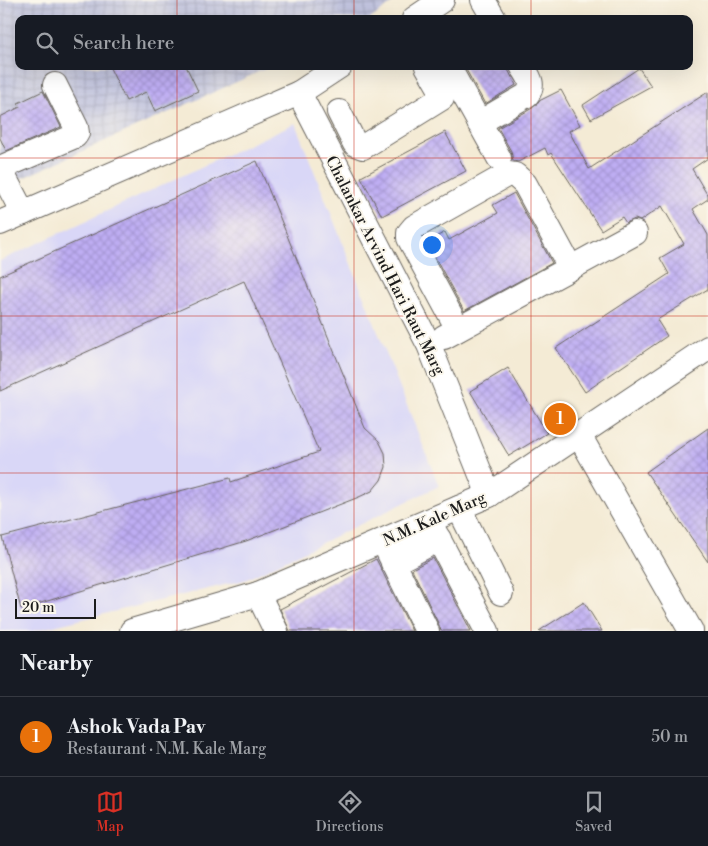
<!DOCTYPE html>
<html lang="en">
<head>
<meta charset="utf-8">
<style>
  :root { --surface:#171b24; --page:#242831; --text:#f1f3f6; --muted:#9ea1a6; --line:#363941; --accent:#d93025 }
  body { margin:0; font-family:"Libre Bodoni",serif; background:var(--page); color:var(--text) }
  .scale { position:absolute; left:15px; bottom:12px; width:81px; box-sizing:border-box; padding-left:5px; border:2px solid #1c1c1c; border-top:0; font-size:14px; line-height:18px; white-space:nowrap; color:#1c1c1c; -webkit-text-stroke:4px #fbf7ec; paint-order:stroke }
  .you { position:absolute; left:431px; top:244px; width:18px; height:18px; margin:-12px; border:4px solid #fff; border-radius:50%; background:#1a73e8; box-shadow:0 0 0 8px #1a73e833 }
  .badge { display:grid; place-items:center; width:32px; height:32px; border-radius:50%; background:var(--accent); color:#fff; font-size:16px; font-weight:700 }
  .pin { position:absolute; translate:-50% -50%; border:2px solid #fff; box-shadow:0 1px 5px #0006 }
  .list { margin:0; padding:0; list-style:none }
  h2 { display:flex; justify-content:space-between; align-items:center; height:65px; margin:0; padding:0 20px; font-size:21px }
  h2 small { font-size:16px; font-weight:400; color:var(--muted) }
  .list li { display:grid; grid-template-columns:32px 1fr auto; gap:15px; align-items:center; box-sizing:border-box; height:80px; padding:0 20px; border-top:1px solid var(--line) }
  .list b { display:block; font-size:19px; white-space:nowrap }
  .list p { margin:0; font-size:16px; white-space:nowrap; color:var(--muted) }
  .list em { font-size:16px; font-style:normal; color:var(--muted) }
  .icon { flex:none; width:28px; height:28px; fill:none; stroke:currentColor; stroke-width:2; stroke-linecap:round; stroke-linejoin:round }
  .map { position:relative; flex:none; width:708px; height:631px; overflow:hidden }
  .search { position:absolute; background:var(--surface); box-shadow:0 5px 20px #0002; left:15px; right:15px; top:15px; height:55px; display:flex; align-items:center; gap:12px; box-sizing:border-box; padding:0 18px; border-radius:10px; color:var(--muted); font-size:19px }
  .sheet { height:145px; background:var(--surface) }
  nav { display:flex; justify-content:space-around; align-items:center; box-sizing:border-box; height:70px; border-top:1px solid var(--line); background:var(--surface); font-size:14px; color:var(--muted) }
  nav a { display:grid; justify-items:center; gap:2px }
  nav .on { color:var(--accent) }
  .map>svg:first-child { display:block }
  .built { fill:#d9d7f7 }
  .industrial { fill:url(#industrial-grid) }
  .building { fill:url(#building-cross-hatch) }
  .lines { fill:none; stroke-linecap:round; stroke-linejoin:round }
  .minor-casing { stroke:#68645d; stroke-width:26 }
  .minor { stroke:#fff; stroke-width:24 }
  .grid { fill:none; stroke:#c8321e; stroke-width:1; stroke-opacity:0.55 }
  .labels { text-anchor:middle; stroke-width:4; stroke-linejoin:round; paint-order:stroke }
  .street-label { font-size:16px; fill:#1c1c1c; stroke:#fbf7ec }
</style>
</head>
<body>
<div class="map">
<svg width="708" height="631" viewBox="0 0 708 631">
  <defs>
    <pattern id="industrial-grid" width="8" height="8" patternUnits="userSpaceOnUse" patternTransform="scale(1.25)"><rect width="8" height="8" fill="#c0c2dd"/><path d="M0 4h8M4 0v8" fill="none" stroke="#a4a6bd"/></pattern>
    <pattern id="building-cross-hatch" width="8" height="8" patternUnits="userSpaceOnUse" patternTransform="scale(1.25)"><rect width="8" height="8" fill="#beadf3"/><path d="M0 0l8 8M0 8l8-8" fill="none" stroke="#a394d0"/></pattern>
  </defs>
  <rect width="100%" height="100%" fill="#fbf7ec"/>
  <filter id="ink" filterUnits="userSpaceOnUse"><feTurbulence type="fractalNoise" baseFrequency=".02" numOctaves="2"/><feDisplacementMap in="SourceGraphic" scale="10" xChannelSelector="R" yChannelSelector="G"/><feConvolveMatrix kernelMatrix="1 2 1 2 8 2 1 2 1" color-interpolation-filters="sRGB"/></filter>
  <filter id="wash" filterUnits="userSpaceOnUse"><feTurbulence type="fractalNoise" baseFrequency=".0096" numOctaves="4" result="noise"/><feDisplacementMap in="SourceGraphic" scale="20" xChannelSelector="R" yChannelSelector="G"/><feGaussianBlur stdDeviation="1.12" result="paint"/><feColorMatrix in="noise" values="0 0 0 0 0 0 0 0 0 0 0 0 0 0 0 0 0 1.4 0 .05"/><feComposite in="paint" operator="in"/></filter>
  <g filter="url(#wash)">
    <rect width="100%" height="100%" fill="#f4ebd5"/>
    <!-- built -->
    <path class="built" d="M 295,123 L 439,486 L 245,580 L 33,631 L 0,631 L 0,261 Z"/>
    <!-- industrial -->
    <path class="industrial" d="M 0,0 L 397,0 L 370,19 L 19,19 L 19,66 L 272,66 L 0,188 Z"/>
    <g id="blocks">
      <!-- building -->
      <g class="building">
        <path d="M 109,66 L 186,66 L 198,91 L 155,111 L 146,92 L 126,101 Z"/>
        <path d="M 464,66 L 506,66 L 516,85 L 485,104 Z"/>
        <path d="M 639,68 L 651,86 L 591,119 L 583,105 Z"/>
        <path d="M 561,90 L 580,125 L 569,131 L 589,169 L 708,92 L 708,158 L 692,169 L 708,196 L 708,199 L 693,209 L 708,235 L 708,289 L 657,320 L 667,336 L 585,392 L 556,348 L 669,274 L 660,258 L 684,244 L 662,206 L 640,221 L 635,219 L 626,223 L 622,217 L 601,230 L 551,153 L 548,155 L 545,148 L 518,162 L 513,161 L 511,151 L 498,128 L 534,107 L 539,101 Z"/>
        <path d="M 43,91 L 61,127 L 6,151 L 0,138 L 0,117 L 20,107 L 18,103 Z"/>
        <path d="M 445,132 L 466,171 L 382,216 L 361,177 Z"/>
        <path d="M 257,161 L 365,428 L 379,441 L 385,453 L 386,467 L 381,480 L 372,491 L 359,497 L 246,541 L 21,609 L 2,537 L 230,478 L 231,482 L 319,452 L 244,281 L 0,391 L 0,276 Z"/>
        <path d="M 514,193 L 552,263 L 464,311 L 427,242 L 445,232 L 449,240 L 498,213 L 493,205 Z"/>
        <path d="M 508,368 L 547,433 L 509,456 L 470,391 Z"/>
        <path d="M 708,428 L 708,562 L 646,472 Z"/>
        <path d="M 433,558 L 471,631 L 441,631 L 439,625 L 412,569 Z"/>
        <path d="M 376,559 L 412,631 L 290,631 L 280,609 Z"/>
        <path d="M 584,602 L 602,631 L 539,631 Z"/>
      </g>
    </g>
  </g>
  <g filter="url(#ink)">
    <use href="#blocks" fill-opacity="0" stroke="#68645d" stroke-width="1"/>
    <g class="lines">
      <!-- minor casing -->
      <g class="minor-casing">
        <g id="minor">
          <path d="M 483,0 L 494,19"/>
          <path d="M 414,19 L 442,0"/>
          <path d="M 448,66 L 499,158"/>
          <path d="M 299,93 L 429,345 L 489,495"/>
          <path d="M 339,112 L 355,144 L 363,147 L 442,98 L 442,92 L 427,66"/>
          <path d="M 479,123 L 527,95 C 535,84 529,77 522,66"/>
          <path d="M 0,168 L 75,136 L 77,133 L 76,127 L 55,85"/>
          <path d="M 0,169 L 23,213"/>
          <path d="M 0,223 L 299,93 L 340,66"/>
          <path d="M 458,329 L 409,238 L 409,233 L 414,227 L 508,174 L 515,175 L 525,184 L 570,267"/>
          <path d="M 444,337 L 635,233"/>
          <path d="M 579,435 L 691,631"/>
          <path d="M 459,508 L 501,593"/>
          <path d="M 429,521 L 487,631"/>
          <path d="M 383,541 L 427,631"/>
          <path d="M 393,563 L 439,539"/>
          <path d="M 258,594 L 276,631"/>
          <path d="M 132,631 L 258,594 L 489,495 L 708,348"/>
        </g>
      </g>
      <!-- minor -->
      <use href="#minor" class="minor"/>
    </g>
  </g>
  <!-- grid -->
  <path class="grid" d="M 177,0 L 177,19M 354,0 L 354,19M 531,0 L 531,19M 177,66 L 177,631M 354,66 L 354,631M 531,66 L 531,631M 0,158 L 708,158M 0,316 L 708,316M 0,473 L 708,473"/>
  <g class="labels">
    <!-- street labels -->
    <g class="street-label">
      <text transform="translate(386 265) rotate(63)" y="6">Chalankar Arvind Hari Raut Marg</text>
      <text transform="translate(434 518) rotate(-24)" y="6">N.M. Kale Marg</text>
    </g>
  </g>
</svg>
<div class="scale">20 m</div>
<div class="you"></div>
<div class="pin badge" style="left:560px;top:419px;background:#e8710a">1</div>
<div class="search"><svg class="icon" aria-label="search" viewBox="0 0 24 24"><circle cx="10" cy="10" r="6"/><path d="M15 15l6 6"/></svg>Search here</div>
</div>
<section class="sheet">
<h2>Nearby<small></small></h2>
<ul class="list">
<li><span class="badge" style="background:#e8710a">1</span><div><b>Ashok Vada Pav</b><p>Restaurant · N.M. Kale Marg</p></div><em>50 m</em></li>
</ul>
</section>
<nav>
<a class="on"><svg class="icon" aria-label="map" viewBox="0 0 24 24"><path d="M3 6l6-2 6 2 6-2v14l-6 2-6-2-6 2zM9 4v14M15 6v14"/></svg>Map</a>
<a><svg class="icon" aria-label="directions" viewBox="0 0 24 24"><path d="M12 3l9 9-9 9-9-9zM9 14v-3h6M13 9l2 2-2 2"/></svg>Directions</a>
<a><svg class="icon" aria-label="saved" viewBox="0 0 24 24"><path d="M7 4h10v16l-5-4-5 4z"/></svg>Saved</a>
</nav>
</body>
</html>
